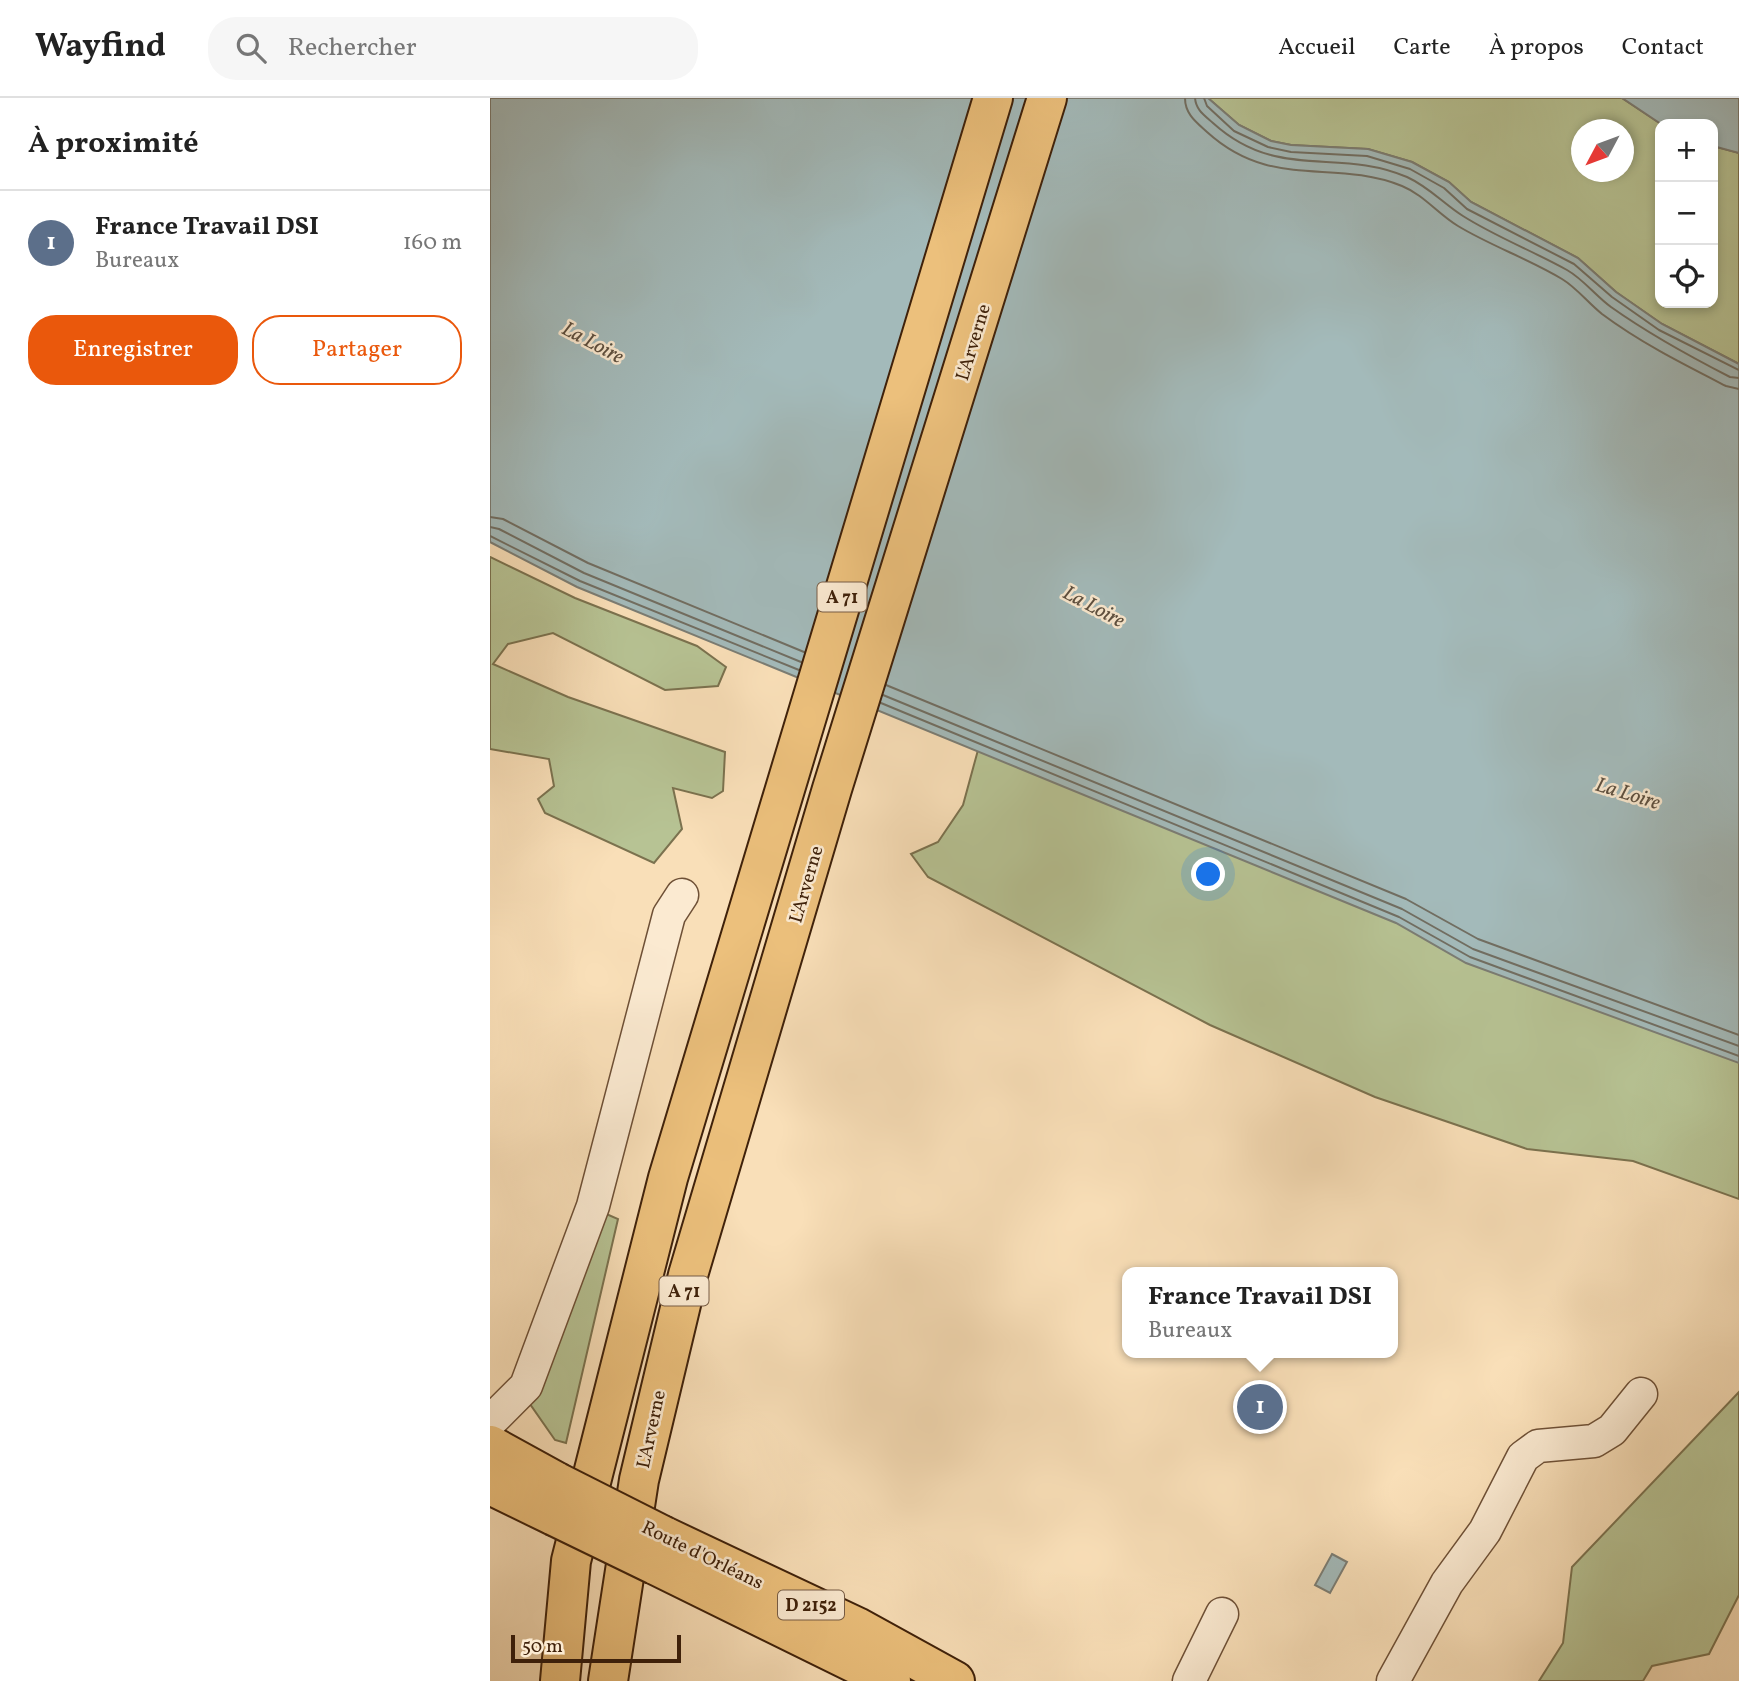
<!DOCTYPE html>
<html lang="fr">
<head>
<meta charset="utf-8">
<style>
  :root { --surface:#fff; --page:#f6f6f6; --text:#222; --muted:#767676; --line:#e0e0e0; --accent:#ea580c }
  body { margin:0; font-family:Vollkorn,serif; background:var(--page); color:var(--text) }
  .controls { position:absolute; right:21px; top:21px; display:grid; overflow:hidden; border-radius:14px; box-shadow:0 4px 10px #0003 }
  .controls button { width:63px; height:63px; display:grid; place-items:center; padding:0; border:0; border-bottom:2px solid var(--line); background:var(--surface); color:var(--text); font:35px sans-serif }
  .compass { position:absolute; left:1081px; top:21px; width:63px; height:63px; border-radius:50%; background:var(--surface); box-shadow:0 4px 10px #0003; rotate:229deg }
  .scale { position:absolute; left:21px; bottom:18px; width:170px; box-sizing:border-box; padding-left:7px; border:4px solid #3f210a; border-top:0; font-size:19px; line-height:24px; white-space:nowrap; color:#3f210a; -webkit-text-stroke:5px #fbead1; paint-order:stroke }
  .you { position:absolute; left:719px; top:777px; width:24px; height:24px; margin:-18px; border:5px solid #fff; border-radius:50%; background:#1a73e8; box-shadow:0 0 0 10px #1a73e833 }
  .badge { display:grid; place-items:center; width:46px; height:46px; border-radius:50%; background:var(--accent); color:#fff; font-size:23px; font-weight:700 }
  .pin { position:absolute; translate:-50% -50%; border:4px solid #fff; box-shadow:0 2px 7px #0006 }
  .popup { position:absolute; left:632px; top:1169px; width:276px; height:91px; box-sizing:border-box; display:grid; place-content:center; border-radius:14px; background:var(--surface); filter:drop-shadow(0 2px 5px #0005); font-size:23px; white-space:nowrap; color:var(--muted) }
  .popup b { font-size:26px; color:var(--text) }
  .popup::after { content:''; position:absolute; left:50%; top:100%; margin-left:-14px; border:14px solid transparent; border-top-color:var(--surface) }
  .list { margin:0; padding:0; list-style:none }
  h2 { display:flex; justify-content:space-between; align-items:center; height:91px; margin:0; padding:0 28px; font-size:30px }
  h2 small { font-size:23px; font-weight:400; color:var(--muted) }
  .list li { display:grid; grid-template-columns:46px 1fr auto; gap:21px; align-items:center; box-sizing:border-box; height:105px; padding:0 28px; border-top:2px solid var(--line) }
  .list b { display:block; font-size:26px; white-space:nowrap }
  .list p { margin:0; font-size:23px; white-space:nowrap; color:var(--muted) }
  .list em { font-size:23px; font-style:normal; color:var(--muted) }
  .actions { display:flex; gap:14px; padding:21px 28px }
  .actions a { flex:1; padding:16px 0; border:2px solid var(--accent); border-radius:28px; text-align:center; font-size:24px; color:var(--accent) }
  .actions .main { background:var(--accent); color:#fff }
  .icon { flex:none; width:38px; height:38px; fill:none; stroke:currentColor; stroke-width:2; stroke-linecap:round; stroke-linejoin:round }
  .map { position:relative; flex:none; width:1249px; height:1583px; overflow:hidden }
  header { display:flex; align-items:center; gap:42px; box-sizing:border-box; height:98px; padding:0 35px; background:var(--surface); border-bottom:2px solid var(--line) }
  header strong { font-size:33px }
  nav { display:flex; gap:38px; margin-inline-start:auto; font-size:24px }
  .search { width:490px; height:63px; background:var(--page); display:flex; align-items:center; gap:18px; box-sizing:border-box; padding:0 24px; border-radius:28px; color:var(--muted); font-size:26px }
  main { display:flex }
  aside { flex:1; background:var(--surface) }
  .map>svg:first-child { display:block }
  .green { fill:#b7c394; stroke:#7b724f; stroke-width:2; fill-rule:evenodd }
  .water { fill:#a3baba; stroke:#7b7d74; stroke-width:2 }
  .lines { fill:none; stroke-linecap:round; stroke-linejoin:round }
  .shore { stroke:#716e62; stroke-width:2 }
  .minor-casing { stroke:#6e5036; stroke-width:35 }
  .major-casing { stroke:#3f210a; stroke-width:42 }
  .highway-casing { stroke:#3f210a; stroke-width:42 }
  .minor { stroke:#fbead1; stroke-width:32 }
  .major { stroke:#ecc07c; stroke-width:38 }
  .highway { stroke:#ecc07c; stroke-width:38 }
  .major-bridge-casing { stroke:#3f210a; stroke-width:42; stroke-linecap:butt }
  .major-bridge { stroke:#ecc07c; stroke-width:38 }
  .labels { text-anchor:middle; stroke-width:5; stroke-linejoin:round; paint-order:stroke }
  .shield { fill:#fbead1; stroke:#775d46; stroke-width:2 }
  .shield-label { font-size:18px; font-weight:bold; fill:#3f210a }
  .street-label { font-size:19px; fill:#3f210a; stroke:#fbead1 }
  .water-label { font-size:21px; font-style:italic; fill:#5d4f3f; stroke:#fbead1 }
</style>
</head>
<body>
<header>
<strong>Wayfind</strong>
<div class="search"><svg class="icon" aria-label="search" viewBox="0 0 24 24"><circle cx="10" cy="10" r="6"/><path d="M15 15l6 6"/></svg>Rechercher</div>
<nav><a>Accueil</a><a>Carte</a><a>À propos</a><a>Contact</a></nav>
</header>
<main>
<aside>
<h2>À proximité<small></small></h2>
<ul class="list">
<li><span class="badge" style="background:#5c6f8a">1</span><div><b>France Travail DSI</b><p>Bureaux</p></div><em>160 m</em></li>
</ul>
<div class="actions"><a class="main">Enregistrer</a><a>Partager</a></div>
</aside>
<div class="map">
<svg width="1249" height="1583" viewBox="0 0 1249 1583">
  <rect width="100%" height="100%" fill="#f9dfb8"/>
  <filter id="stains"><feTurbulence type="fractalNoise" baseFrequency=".00286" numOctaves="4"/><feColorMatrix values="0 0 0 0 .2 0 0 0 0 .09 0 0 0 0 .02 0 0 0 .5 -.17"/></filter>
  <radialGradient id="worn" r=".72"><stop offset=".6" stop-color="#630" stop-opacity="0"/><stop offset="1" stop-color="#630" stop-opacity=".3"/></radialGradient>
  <!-- green -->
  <g class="green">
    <path d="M 718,0 L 1132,0 L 1171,26 L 1170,205 L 1223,205 L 1223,48 L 1249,55 L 1249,266 L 1172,226 L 1126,194 L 1088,160 L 981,104 L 959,84 L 922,64 L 878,51 L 801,47 L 781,43 L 749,27 ZM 1092,32 L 1134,32 L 1134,74 L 1092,74 Z"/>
    <path d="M 0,459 L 85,500 L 207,548 L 236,569 L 228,588 L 175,592 L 63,535 L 18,546 L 3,566 L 78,599 L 235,654 L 233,693 L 222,700 L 183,690 L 192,731 L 164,765 L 55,715 L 48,701 L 64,688 L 59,661 L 0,651 Z"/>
    <path d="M 491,641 L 1249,956 L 1249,1101 L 1143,1063 L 1037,1051 L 885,999 L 720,927 L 438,779 L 421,756 L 448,744 L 473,707 Z"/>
    <path d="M 114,1115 L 128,1121 L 76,1345 L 65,1342 L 40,1306 Z"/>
    <path d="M 1249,1294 L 1249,1497 L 1219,1556 L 1162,1568 L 1153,1583 L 1049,1583 L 1073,1545 L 1082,1469 Z"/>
  </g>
  <!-- water -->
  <g class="water">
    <path d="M 0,0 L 718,0 L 749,27 L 781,43 L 801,47 L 878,51 L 922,64 L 959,84 L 981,104 L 1088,160 L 1126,194 L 1172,226 L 1249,266 L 1249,965 L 976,865 L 906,825 L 87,489 L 0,444 Z"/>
    <path d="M 1132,0 L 1249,0 L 1249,55 L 1223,48 L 1223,26 L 1171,26 Z"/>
    <path d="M 842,1456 L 857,1464 L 840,1495 L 825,1487 Z"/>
  </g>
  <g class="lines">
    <!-- shore -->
    <g class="shore">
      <path d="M 695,0 C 695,16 706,24 717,34 C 782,93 842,60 912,88 C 934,97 948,116 968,128 C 1001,148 1039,161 1072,181 C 1087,190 1098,205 1112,216 C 1151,245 1193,266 1236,288 L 1249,291"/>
      <path d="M 705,0 C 706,12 714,17 723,25 C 788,84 848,49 917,79 C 939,89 954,106 973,118 C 1006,139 1043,153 1077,172 C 1093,181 1106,198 1121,209 C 1159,236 1199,258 1240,279 L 1249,280"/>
      <path d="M 714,0 L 717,8 L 744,33 L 778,49 L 801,54 L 877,58 L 920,71 L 954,90 L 977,111 L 1084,166 L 1122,199 L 1169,232 L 1249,272"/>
      <path d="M 0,419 L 13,421 L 98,465 L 314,554"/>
      <path d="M 0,429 L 9,431 L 94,475 L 311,564"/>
      <path d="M 0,438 L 90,483 L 309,572"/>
      <path d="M 396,587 L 916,801 L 988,841 L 1249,937"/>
      <path d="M 393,597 L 912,811 L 983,851 L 1249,948"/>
      <path d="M 391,605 L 909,819 L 980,859 L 1249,958"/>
    </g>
    <!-- minor casing -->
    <g class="minor-casing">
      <g id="minor">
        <path d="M 0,1324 L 36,1288 L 103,1108 L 179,817 L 192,797"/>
        <path d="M 699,1583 L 732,1516"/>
        <path d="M 903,1583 L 957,1485 L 995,1433 L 1033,1359 L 1048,1348 L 1104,1343 L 1122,1332 L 1151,1296"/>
      </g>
    </g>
    <!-- major casing -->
    <g class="major-casing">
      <g id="major">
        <path d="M 0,1347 L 67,1384"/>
        <path d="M 0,1387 L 64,1418"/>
        <path d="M 174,1438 L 367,1529 L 465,1583"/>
        <path d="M 165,1467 L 401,1583"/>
      </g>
    </g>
    <!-- highway casing -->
    <g class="highway-casing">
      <g id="highway">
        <path d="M 70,1583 L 81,1463 L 178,1080 L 503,0"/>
        <path d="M 118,1583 L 149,1382 L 198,1177 L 342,691 L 557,0"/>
      </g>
    </g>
    <!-- minor -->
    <use href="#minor" class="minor"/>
    <!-- major -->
    <use href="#major" class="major"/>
    <!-- highway -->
    <use href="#highway" class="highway"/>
    <!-- major-bridge casing -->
    <g class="major-bridge-casing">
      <g id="major-bridge">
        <path d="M 67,1384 L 174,1438"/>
        <path d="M 64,1418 L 165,1467"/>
      </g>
    </g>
    <!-- major-bridge -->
    <use href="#major-bridge" class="major-bridge"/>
  </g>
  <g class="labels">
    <!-- shield labels -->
    <g class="shield">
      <rect x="327.5" y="484.5" width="49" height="29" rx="5"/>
      <rect x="169.5" y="1178.5" width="49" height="29" rx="5"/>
      <rect x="288" y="1492.5" width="66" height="29" rx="5"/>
    </g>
    <g class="shield-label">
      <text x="352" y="505">A 71</text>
      <text x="194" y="1199">A 71</text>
      <text x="321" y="1513">D 2152</text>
    </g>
    <!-- street labels -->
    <g class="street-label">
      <text transform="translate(482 244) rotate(-73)" y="7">L'Arverne</text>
      <text transform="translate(315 786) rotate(-74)" y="7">L'Arverne</text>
      <text transform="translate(160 1331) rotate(-78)" y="7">L'Arverne</text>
      <text transform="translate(213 1456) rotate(26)" y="7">Route d'Orléans</text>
    </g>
    <!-- water labels -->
    <g class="water-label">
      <text transform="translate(103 244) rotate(28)" y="7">La Loire</text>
      <text transform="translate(604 508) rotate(28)" y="7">La Loire</text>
      <text transform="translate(1138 695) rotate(17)" y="7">La Loire</text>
    </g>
  </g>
  <rect width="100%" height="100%" filter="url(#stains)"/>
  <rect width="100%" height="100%" fill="url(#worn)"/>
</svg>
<div class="controls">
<button>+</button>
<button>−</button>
<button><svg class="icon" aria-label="locate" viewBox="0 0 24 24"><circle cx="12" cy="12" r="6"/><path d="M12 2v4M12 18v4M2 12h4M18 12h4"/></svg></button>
</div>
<svg class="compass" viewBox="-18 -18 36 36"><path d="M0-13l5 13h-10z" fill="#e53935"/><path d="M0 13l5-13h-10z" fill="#767676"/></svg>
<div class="scale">50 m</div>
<div class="you"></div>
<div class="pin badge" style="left:770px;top:1309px;background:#5c6f8a">1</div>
<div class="popup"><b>France Travail DSI</b>Bureaux</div>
</div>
</main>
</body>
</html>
